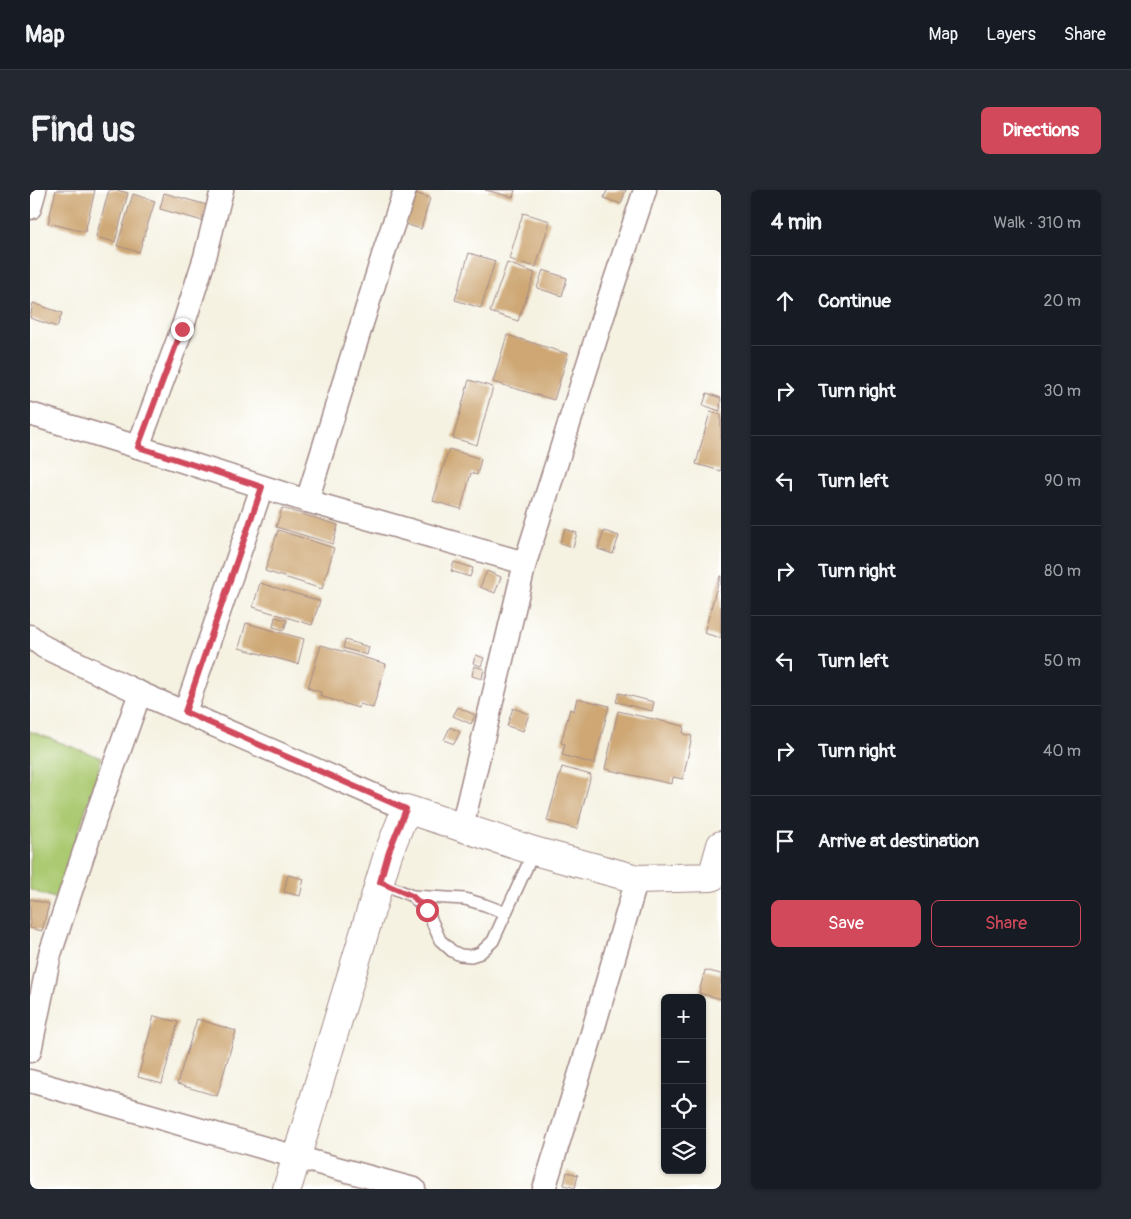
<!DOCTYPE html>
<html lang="en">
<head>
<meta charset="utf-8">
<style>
  :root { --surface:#171b24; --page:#242831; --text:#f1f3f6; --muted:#9ea1a6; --line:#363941; --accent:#d1495b }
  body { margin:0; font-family:Pangolin,sans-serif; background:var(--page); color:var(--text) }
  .controls { position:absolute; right:15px; bottom:15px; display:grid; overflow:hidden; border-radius:8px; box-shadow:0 1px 4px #0004 }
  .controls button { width:45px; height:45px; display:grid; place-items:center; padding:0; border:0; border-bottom:1px solid var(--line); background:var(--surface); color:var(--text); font:25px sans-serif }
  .stop { position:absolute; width:15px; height:15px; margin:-11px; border:4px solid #d1495b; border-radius:50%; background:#fff }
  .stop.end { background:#d1495b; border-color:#fff; box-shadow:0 1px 5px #0008 }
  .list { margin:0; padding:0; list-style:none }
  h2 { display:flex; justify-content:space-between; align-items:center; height:65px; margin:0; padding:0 20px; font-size:21px }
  h2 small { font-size:16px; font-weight:400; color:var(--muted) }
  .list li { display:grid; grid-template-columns:32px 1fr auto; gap:15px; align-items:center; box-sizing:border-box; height:90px; padding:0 20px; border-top:1px solid var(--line) }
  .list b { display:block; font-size:19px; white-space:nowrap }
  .list em { font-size:16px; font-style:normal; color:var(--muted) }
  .actions { display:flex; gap:10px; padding:15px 20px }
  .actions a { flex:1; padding:11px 0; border:1px solid var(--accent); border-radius:8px; text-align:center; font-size:18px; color:var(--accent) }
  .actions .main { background:var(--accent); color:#fff }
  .icon { flex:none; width:28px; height:28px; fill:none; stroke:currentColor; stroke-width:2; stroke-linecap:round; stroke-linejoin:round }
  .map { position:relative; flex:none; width:691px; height:999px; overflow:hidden; border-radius:8px }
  header { display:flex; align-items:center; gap:30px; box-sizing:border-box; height:70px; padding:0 25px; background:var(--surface); border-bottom:1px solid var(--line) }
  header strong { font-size:24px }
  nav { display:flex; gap:28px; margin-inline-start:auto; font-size:18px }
  .intro { display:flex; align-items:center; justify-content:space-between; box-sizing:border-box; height:120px; padding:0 30px }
  h1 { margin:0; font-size:35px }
  .button { padding:12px 22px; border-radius:8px; background:var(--accent); color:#fff; font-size:18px; font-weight:700 }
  main { display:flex; gap:30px; padding:0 30px }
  aside { flex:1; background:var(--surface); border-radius:8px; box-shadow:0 1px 4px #0004 }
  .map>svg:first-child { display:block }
  .garden { fill:#acca72; stroke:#7b744e }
  .building { fill:#cea775 }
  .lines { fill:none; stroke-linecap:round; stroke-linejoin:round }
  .lane-casing { stroke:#a08886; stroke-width:14 }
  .street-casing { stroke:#a08886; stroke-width:25 }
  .secondary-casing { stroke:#a08886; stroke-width:30 }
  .lane { stroke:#fff; stroke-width:11 }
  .street { stroke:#fff; stroke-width:22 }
  .secondary { stroke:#fff; stroke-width:28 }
  .route { stroke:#d1495b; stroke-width:6 }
</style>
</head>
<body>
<header>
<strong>Map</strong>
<nav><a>Map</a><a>Layers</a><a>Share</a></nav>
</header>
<div class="intro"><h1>Find us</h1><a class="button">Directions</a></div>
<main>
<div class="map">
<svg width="691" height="999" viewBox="0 0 691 999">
  <rect width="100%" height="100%" fill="#fff"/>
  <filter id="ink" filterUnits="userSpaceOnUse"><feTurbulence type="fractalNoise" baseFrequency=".02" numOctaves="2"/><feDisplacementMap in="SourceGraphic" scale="10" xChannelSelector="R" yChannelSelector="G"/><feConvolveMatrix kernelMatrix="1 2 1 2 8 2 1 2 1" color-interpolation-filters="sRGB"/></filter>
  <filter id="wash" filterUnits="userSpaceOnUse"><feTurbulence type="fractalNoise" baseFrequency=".0096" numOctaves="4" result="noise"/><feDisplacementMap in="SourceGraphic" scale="20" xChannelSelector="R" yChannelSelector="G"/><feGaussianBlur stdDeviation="1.12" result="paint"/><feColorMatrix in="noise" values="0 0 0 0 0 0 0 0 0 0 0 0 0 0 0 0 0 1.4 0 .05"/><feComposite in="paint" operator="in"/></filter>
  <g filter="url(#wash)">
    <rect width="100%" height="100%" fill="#f5f2e2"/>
    <!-- garden -->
    <path class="garden" d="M 0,541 L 72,568 L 27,709 L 0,700 Z"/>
    <g id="blocks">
      <!-- building -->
      <g class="building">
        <path d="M 26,0 L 65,0 L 55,42 L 18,33 Z"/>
        <path d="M 79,0 L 87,0 L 98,3 L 85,52 L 66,47 Z"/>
        <path d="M 455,0 L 485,0 L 483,7 Z"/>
        <path d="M 577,0 L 596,0 L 591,14 L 574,8 Z"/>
        <path d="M 134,3 L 177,15 L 173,31 L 130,19 Z"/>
        <path d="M 385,3 L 400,8 L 391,39 L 375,34 Z"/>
        <path d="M 103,4 L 125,11 L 109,62 L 87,56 Z"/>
        <path d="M 493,23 L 520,31 L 506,77 L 479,69 Z"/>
        <path d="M 439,63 L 465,71 L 451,118 L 425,110 Z"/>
        <path d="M 477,73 L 505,83 L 488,131 L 460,122 Z"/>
        <path d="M 513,80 L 537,88 L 532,106 L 507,98 Z"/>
        <path d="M 3,113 L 32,123 L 27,137 L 0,128 Z"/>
        <path d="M 477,145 L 538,164 L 524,210 L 463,192 Z"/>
        <path d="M 439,190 L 463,197 L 447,255 L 423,248 Z"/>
        <path d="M 677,203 L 691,208 L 690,221 L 673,215 Z"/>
        <path d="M 680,222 L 691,225 L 691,281 L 666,274 Z"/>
        <path d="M 419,259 L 451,269 L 447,285 L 441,283 L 431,319 L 403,311 Z"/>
        <path d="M 252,318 L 308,335 L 303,354 L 246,337 Z"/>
        <path d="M 535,339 L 547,343 L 543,357 L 530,353 Z"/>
        <path d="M 248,340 L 304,358 L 292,399 L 235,381 Z"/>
        <path d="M 574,341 L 589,346 L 583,364 L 568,359 Z"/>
        <path d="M 424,372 L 443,378 L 440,387 L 421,381 Z"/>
        <path d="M 457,381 L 471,387 L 465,403 L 450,397 Z"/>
        <path d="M 690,386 L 691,386 L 691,448 L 674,443 Z"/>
        <path d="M 230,393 L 290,411 L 282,435 L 223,417 Z"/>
        <path d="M 245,427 L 257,430 L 254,440 L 243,437 Z"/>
        <path d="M 216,433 L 274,449 L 268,474 L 209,458 Z"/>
        <path d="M 315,450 L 339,457 L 337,465 L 313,458 Z"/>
        <path d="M 291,455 L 356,474 L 343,518 L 330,514 L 328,518 L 290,506 L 291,502 L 278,498 Z"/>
        <path d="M 446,465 L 454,468 L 451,476 L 443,473 Z"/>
        <path d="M 444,476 L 454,479 L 452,489 L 442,486 Z"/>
        <path d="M 589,503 L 624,512 L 622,521 L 586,512 Z"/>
        <path d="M 547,508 L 579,516 L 564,574 L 532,565 L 535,554 L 531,553 L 540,519 L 544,521 Z"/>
        <path d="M 428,517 L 445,525 L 441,534 L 423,526 Z"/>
        <path d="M 483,518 L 499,524 L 493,541 L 477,536 Z"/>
        <path d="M 588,521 L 654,536 L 653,544 L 662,546 L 653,589 L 643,587 L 642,594 L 575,579 Z"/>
        <path d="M 420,537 L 430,542 L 424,554 L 414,550 Z"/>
        <path d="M 532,577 L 561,585 L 547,639 L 517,631 Z"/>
        <path d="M 258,685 L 274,689 L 270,706 L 254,702 Z"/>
        <path d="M 0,709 L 19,714 L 12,741 L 0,738 Z"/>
        <path d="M 675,780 L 691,784 L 691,809 L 669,803 Z"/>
        <path d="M 124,826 L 148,832 L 132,894 L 108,887 Z"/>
        <path d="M 167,829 L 206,841 L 187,906 L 147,894 Z"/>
        <path d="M 537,982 L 548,985 L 545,998 L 534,995 Z"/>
      </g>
    </g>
  </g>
  <g filter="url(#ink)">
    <use href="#blocks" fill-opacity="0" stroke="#a08886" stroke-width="1"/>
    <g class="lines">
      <!-- lane casing -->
      <g class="lane-casing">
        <g id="lane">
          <path d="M 349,692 L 382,706 L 397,720 L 410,750 L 422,761 L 430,765 L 441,766 L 450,763 L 463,751 L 504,661"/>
          <path d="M 382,706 L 435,709 L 455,715 L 476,723"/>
        </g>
      </g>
      <!-- street casing -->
      <g class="street-casing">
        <g id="street">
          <path d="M 0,18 L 5,0"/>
          <path d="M 0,224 L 108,257 L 277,311 L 495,373"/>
          <path d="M 108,257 L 152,139 L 175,67 L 192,0"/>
          <path d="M 277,311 L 355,59 L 375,0"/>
          <path d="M 0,446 L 14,457 L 110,503 L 376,619"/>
          <path d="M 155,522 L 232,297"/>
          <path d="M 432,637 L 495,373 L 575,120 L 615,0"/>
          <path d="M 0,861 L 20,764 L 66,626 L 110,503"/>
          <path d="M 0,891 L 266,967 L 384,999"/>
          <path d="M 514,999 L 558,857 L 607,689"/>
        </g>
      </g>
      <!-- secondary casing -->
      <g class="secondary-casing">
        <path id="secondary" d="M 257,999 L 358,664 L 376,619 L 504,661 L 607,689 L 682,687 L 691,655"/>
      </g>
      <!-- lane -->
      <use href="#lane" class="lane"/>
      <!-- street -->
      <use href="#street" class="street"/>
      <!-- secondary -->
      <use href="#secondary" class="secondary"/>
    </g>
  </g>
  <g class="lines" filter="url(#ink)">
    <!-- route -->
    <path class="route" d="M 152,139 L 108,257 L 232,297 L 155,522 L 376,619 L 358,664 L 350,692 L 382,706 L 397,720"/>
  </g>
</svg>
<div class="controls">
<button>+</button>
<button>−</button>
<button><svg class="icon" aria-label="locate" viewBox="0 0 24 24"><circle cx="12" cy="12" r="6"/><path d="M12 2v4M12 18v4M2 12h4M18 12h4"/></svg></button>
<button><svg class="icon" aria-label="layers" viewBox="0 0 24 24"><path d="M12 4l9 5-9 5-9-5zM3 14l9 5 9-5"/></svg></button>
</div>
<div class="stop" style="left:397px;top:720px"></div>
<div class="stop end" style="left:152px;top:139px"></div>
</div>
<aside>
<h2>4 min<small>Walk · 310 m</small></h2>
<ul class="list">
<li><svg class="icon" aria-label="ahead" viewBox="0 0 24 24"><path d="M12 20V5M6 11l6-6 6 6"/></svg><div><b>Continue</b></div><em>20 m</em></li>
<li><svg class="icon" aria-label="right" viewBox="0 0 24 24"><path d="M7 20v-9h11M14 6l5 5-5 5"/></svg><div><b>Turn right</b></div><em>30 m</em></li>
<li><svg class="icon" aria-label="left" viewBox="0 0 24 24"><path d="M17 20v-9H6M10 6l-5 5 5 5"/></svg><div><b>Turn left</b></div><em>90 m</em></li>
<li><svg class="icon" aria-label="right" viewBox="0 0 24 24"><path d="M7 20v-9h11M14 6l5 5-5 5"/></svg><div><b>Turn right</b></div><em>80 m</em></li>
<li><svg class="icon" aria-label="left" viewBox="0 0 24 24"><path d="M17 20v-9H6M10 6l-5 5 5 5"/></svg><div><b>Turn left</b></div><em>50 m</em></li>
<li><svg class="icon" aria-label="right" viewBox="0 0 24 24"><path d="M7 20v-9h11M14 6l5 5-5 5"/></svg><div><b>Turn right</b></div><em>40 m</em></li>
<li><svg class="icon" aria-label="arrive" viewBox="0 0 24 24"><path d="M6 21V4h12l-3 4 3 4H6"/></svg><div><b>Arrive at destination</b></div></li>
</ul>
<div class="actions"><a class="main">Save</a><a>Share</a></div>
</aside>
</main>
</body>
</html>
